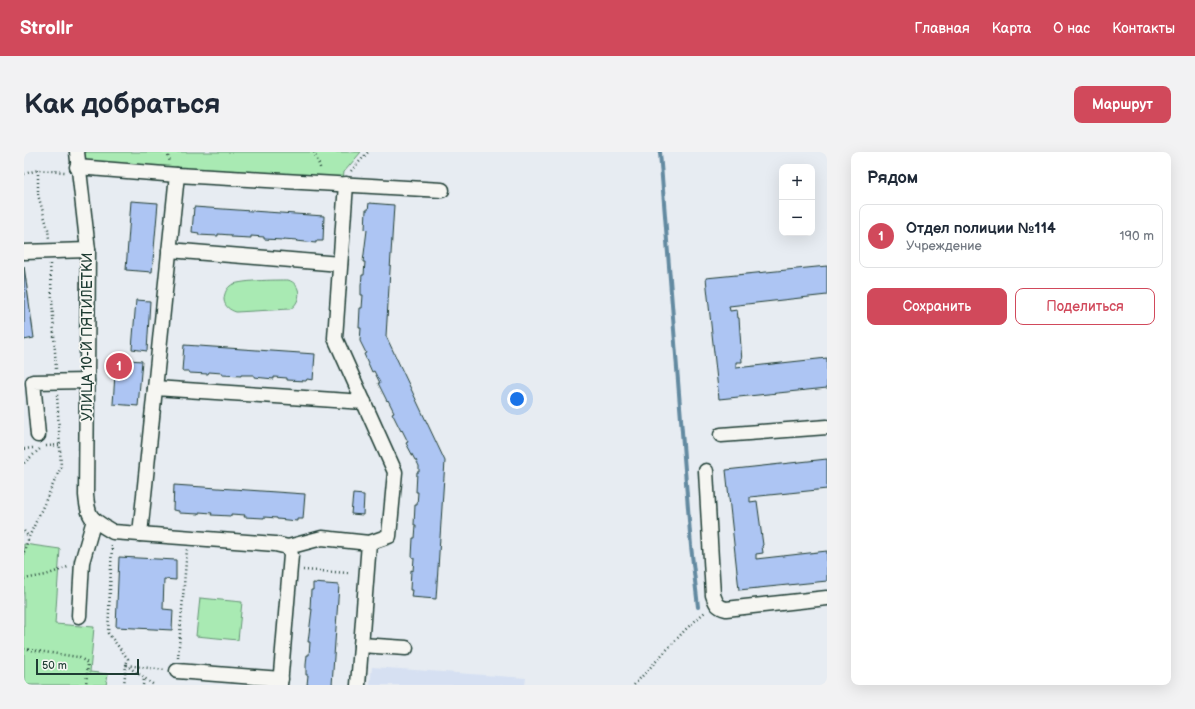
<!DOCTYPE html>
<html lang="ru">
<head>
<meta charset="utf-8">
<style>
  :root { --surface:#fff; --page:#f2f2f3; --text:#1f2937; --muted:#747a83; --line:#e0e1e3; --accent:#d1495b }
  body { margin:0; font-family:"Balsamiq Sans",sans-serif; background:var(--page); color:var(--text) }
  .controls { position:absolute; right:12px; top:12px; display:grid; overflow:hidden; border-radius:8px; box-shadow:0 4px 16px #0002 }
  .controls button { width:36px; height:36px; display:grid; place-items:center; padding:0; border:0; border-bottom:1px solid var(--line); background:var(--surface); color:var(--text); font:20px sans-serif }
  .scale { position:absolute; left:12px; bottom:10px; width:103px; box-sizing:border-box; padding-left:4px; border:2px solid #1f3d34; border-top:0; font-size:11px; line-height:14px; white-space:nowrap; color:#1f3d34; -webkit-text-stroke:3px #f6f6f2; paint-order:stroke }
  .you { position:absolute; left:493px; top:247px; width:14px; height:14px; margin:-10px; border:3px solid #fff; border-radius:50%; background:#1a73e8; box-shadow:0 0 0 6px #1a73e833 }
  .badge { display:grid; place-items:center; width:26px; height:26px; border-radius:50%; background:var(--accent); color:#fff; font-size:13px; font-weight:700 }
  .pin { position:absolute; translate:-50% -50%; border:2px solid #fff; box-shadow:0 1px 4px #0006 }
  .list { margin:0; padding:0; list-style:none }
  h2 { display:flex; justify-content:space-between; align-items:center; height:52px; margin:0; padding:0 16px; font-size:17px }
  h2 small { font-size:13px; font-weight:400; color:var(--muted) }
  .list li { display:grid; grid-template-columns:26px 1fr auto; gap:12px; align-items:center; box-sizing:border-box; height:64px; margin:0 8px 8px; padding:0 8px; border:1px solid var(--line); border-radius:8px }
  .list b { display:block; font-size:15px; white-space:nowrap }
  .list p { margin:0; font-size:13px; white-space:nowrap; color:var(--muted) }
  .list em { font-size:13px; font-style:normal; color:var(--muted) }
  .actions { display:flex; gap:8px; padding:12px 16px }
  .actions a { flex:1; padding:9px 0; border:1px solid var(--accent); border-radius:8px; text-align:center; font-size:14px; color:var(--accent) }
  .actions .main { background:var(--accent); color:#fff }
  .map { position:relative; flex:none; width:803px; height:533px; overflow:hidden; border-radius:8px }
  header { display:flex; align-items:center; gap:24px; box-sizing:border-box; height:56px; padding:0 20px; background:var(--accent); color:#fff }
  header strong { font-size:19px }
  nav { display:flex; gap:22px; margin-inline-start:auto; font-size:14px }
  .intro { display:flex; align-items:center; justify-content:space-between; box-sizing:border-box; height:96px; padding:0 24px }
  h1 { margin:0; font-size:28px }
  .button { padding:10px 18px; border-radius:8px; background:var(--accent); color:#fff; font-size:14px; font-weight:700 }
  main { display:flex; gap:24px; padding:0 24px }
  aside { flex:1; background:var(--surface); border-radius:8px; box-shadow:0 4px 16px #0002 }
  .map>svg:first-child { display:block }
  .built { fill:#d6e0f2 }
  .green { fill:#a9eab3; stroke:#649474 }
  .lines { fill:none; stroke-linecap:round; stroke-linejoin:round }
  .stream { stroke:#638aa1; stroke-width:4 }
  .building { fill:#adc5f3; stroke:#1f3d34 }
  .minor-casing { stroke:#1f3d34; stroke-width:17 }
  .path { stroke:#1f3d34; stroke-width:2.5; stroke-dasharray:1 3; stroke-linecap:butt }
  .minor { stroke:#f6f6f2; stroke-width:14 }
  .labels { text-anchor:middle; stroke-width:3.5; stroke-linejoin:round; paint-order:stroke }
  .street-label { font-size:14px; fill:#1f3d34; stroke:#f6f6f2 }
</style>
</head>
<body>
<header>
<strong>Strollr</strong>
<nav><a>Главная</a><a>Карта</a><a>О нас</a><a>Контакты</a></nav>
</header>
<div class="intro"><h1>Как добраться</h1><a class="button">Маршрут</a></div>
<main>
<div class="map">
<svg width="803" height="533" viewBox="0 0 803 533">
  <rect width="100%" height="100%" fill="#e7ecf2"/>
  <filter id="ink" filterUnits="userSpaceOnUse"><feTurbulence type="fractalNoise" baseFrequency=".025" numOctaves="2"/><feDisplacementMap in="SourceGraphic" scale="8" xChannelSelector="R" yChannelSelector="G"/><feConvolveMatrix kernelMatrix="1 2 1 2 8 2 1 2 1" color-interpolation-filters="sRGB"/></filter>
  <g filter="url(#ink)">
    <!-- built -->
    <path class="built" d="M 348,515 L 419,520 L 502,526 L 501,533 L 346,533 Z"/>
    <!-- green -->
    <g class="green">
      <path d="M 57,0 L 337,0 L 320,20 L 319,28 L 159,18 L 57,8 Z"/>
      <path d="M 264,128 C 278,132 278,150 266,157 L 212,160 C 206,158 201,155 200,148 C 200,143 202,137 206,134 C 212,128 253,128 264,128 Z"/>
      <path d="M 0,392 L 36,397 L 31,472 L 70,475 L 66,520 L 84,522 L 82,533 L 0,533 Z"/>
      <path d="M 176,446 L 218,450 L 214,488 L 172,484 Z"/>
    </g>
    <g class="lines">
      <!-- stream -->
      <path class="stream" d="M 636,0 L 667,394 L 674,455"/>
    </g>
    <!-- building -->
    <g class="building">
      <path d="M 107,49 L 134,51 L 128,120 L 102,118 Z"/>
      <path d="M 345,51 L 370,53 L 362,184 L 421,309 L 412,447 L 387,445 L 388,438 L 386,438 L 387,418 L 389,419 L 390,406 L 388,405 L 389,386 L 391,386 L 392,373 L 390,373 L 391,353 L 393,353 L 394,340 L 392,340 L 393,320 L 395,320 L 395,314 L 392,308 L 391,308 L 382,291 L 384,290 L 378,278 L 377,279 L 368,261 L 370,260 L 364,248 L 363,249 L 354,231 L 356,231 L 350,219 L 348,220 L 340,202 L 342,201 L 336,189 L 337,176 L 335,176 L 336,156 L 338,156 L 339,143 L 337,143 L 337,133 L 338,123 L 340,123 L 341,110 L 339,110 L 343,78 L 341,77 L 342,58 L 344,58 Z"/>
      <path d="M 170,55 L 300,64 L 299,89 L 292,89 L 292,91 L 272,89 L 273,88 L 259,87 L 259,88 L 240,87 L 240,85 L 227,84 L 227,86 L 207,85 L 207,83 L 194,82 L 194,84 L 174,83 L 175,81 L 168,80 Z"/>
      <path d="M 0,114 L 10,186 L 0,188 Z"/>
      <path d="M 803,114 L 803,143 L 705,154 L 706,159 L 713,158 L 714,166 L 715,166 L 718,210 L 712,210 L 712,216 L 803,206 L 803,236 L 695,247 L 682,126 Z"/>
      <path d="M 112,148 L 126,149 L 123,199 L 108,197 Z"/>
      <path d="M 160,193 L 291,202 L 289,228 L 283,227 L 282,229 L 263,228 L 263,226 L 250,225 L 250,227 L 230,225 L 230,223 L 217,223 L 217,224 L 198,223 L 198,221 L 185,220 L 184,222 L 165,221 L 165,219 L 158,219 Z"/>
      <path d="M 92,207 L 118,209 L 114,254 L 89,252 Z"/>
      <path d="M 803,307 L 803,337 L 726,345 L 726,350 L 733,349 L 739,393 L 738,394 L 739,401 L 732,402 L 732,407 L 803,399 L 803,429 L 715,438 L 702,318 Z"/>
      <path d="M 150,333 L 281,342 L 279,367 L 273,367 L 273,369 L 253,367 L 253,366 L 240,365 L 240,366 L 220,365 L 221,363 L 207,362 L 207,364 L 187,363 L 188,361 L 175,360 L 175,362 L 155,361 L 155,359 L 149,358 Z"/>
      <path d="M 329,342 L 340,343 L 339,363 L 327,362 Z"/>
      <path d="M 95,405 L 152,408 L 152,428 L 140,427 L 139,457 L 149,458 L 148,478 L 92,475 Z"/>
      <path d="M 289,431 L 315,433 L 308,533 L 283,533 L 284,523 L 282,523 L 282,513 L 283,503 L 285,503 L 286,490 L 284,490 L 288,457 L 286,457 L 287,438 L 289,438 Z"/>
    </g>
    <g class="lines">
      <!-- minor casing -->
      <g class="minor-casing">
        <g id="minor">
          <path d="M 53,0 L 64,98 L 62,343 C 64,368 68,367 89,380 L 251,392 L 264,395 L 298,386 L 345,391 L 334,533"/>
          <path d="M 53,15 L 153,23 L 418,38"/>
          <path d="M 322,32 L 311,186 L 371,320 L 365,384 L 345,391"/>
          <path d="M 145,98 L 316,112"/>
          <path d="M 0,100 L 64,98"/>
          <path d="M 131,236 L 340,250"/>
          <path d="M 14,283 L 9,230 L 63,229"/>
          <path d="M 697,283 L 803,275"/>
          <path d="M 682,319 L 689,443 C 692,451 693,455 702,457 L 803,446"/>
          <path d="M 116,382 L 153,23"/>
          <path d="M 55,464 L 58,410 L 70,368"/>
          <path d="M 337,493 L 382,496"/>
          <path d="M 153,519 L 257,527"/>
          <path d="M 256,533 L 267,403 L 264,395"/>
        </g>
      </g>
      <!-- path -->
      <g class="path">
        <path d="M 143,0 L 146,10"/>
        <path d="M 290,0 L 297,18"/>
        <path d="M 14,18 L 14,43 L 24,77 L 25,87"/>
        <path d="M 327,19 L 344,0"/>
        <path d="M 0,22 L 14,18 L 41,20"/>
        <path d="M 26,112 L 32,217"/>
        <path d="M 22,294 L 36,293"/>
        <path d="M 0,297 L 9,296"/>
        <path d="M 0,311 L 17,296"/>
        <path d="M 0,379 L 5,385"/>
        <path d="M 88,393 L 84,481 L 104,507 L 102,513 L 141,518"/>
        <path d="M 0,400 L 5,385 L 37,315 L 33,242"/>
        <path d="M 279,418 L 325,421"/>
        <path d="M 0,427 L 22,423 L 44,415"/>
        <path d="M 0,497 L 54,505 L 61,509 L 64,512 L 62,533"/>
        <path d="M 154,506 L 163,397"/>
        <path d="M 100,533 L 102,513 L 130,533"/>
        <path d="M 119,533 L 120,527"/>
        <path d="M 610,533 L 662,477 L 682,459"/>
      </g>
      <!-- minor -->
      <use href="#minor" class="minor"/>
    </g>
  </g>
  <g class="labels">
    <!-- street labels -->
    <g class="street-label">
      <text transform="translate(63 185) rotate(-90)" y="5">УЛИЦА 10-Й ПЯТИЛЕТКИ</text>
    </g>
  </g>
</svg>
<div class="controls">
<button>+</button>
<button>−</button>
</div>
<div class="scale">50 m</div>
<div class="you"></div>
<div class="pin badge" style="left:95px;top:214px">1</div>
</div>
<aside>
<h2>Рядом<small></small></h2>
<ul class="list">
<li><span class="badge">1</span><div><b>Отдел полиции №114</b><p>Учреждение</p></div><em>190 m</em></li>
</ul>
<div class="actions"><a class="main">Сохранить</a><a>Поделиться</a></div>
</aside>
</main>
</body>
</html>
